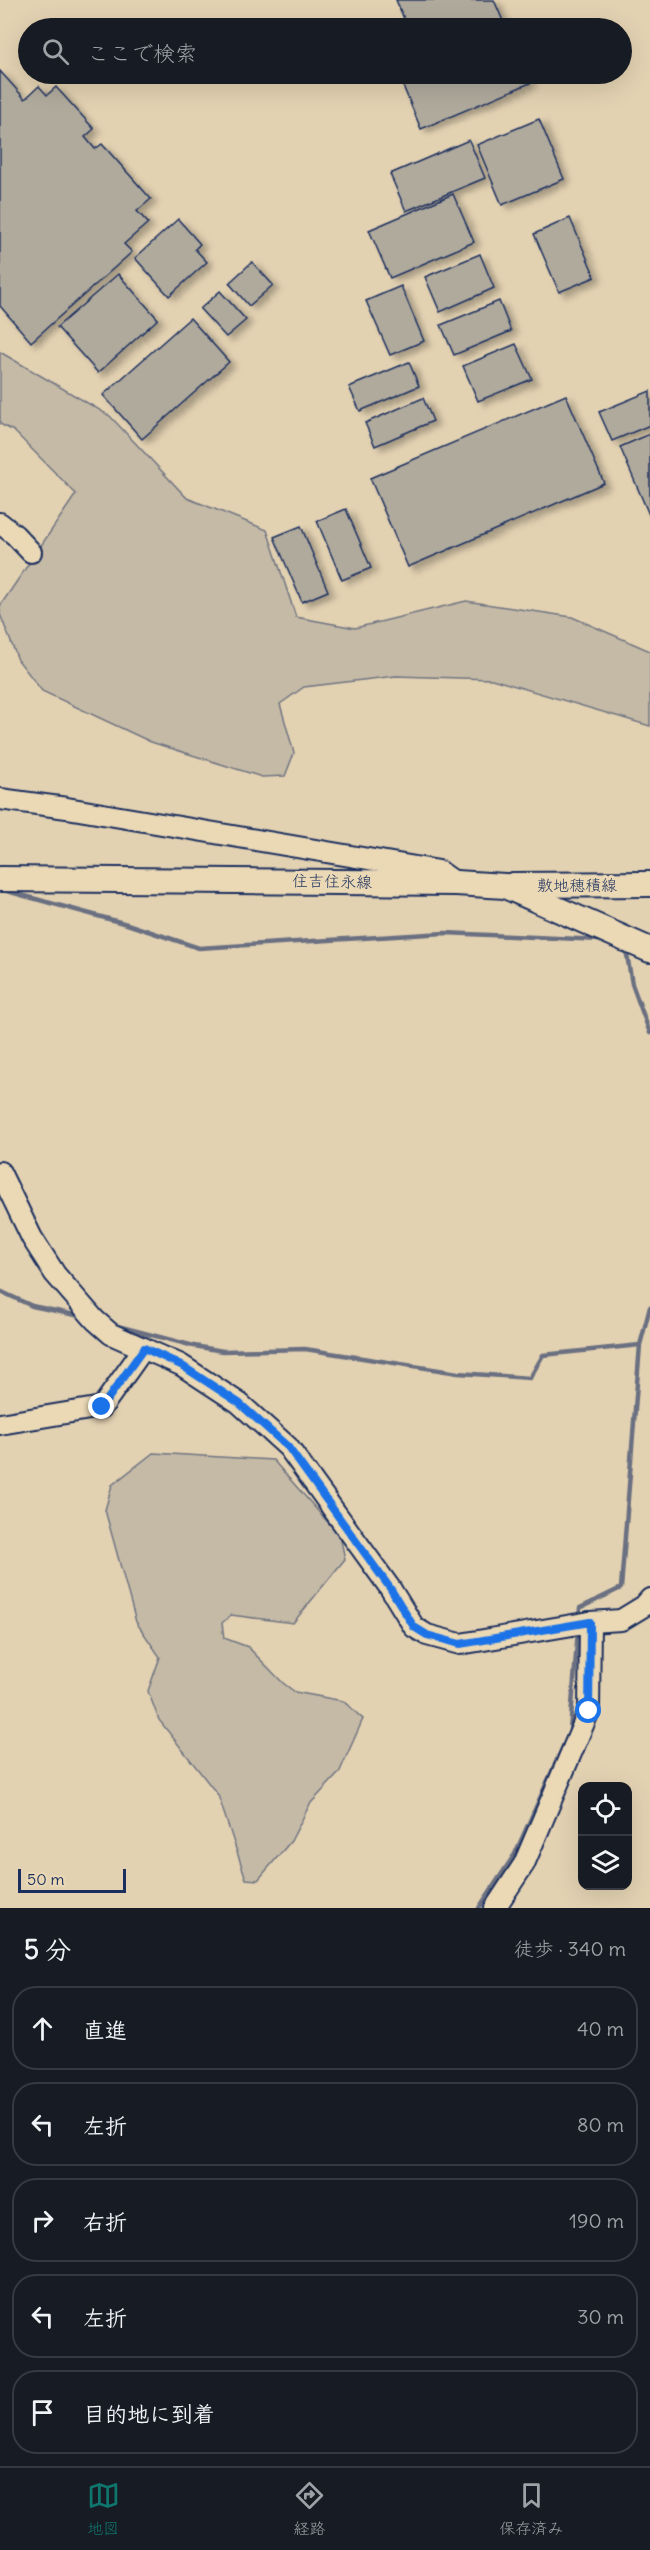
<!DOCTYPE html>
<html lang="ja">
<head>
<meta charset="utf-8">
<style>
  :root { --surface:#171b24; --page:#242831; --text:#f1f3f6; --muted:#9ea1a6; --line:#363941; --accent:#0f766e }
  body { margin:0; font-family:Delius,"Klee One",sans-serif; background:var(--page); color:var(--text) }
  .controls { position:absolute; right:18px; bottom:18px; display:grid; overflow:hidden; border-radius:12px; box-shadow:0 6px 24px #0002 }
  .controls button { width:54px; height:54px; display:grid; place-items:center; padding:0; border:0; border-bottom:2px solid var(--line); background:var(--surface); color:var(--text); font:30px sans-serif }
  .scale { position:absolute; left:18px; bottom:15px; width:108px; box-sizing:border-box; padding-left:6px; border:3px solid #1b2f5e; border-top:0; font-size:16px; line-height:21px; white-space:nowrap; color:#1b2f5e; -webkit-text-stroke:4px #ebd9b6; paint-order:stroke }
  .stop { position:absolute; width:18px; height:18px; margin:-14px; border:4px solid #1a73e8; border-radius:50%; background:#fff }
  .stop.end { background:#1a73e8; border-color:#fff; box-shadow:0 2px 6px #0008 }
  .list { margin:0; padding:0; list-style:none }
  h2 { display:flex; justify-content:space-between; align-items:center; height:78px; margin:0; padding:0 24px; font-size:26px }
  h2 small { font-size:20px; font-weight:400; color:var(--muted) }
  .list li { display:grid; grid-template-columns:39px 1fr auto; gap:18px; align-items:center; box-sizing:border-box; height:84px; margin:0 12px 12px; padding:0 12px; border:2px solid var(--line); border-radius:24px }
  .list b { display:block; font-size:22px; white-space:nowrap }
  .list em { font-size:20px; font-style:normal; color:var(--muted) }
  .icon { flex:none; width:33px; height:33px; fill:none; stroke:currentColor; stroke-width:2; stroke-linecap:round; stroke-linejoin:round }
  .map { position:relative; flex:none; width:650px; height:1908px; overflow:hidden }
  .search { position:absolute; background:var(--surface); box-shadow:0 6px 24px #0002; left:18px; right:18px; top:18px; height:66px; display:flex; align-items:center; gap:15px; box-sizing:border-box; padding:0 21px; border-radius:33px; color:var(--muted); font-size:22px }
  .sheet { height:558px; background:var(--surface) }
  nav { display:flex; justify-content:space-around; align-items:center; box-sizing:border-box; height:84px; border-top:2px solid var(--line); background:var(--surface); font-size:16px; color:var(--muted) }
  nav a { display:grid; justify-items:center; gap:3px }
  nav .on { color:var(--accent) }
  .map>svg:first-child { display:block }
  .green { fill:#c5baa6; stroke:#707482; stroke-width:1.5 }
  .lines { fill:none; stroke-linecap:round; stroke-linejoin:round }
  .stream { stroke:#6b7081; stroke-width:4.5 }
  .building { fill:#b0aa9d; stroke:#1b2f5e; stroke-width:1.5; filter:url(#shadow) }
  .minor-casing { stroke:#1b2f5e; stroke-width:24 }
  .major-casing { stroke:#1b2f5e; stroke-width:28 }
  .minor { stroke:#ebd9b6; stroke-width:20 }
  .major { stroke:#ebd9b6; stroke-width:24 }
  .route { stroke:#1a73e8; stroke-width:8 }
  .labels { text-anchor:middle; stroke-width:6; stroke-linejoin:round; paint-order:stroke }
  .street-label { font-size:16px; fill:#1b2f5e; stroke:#ebd9b6 }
</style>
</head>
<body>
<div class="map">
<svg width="650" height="1908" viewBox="0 0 650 1908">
  <defs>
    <filter id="shadow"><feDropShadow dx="6" dy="4" stdDeviation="3" flood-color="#0004"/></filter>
  </defs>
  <rect width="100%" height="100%" fill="#e3d2b2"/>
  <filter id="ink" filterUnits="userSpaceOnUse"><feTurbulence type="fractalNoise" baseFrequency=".0167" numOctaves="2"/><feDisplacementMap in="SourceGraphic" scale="12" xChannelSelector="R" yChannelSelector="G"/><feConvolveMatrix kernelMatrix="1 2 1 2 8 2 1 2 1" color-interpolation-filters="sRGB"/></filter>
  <g filter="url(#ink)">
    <!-- green -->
    <g class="green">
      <path d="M 0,352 L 110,416 L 187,498 L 267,530 L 296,617 L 355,628 L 466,601 L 572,617 L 650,651 L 650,726 L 492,679 L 396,676 L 304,687 L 280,704 L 294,753 L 285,776 L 262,777 L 151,742 L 42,691 L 18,660 L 0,614 L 0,606 L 76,494 L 14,431 L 0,424 Z"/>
      <path d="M 153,1453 L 273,1460 L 340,1536 L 345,1559 L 293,1623 L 231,1615 L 222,1623 L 224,1638 L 248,1647 L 283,1683 L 295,1692 L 343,1701 L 363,1719 L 339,1773 L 310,1804 L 291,1841 L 258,1880 L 246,1879 L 218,1795 L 159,1720 L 148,1691 L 160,1657 L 136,1622 L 105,1510 L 112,1485 Z"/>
    </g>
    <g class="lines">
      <!-- stream -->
      <g class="stream">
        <path d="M 3,890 L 127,924 L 199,948 L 445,933 L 601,940"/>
        <path d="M 626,949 L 632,984 L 650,1033"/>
        <path d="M 0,1291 L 32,1306 L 85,1317"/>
        <path d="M 110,1324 L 194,1346 L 223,1351 L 305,1349 L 458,1373 L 530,1378 L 543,1355 L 640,1345"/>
        <path d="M 579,1619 L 580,1608 L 621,1588 L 640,1345 L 650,1307"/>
        <path d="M 479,1908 L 515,1854 L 570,1731 L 578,1630"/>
      </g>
    </g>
    <!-- building -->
    <g class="building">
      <path d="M 396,0 L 494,0 L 506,28 L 408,28 Z"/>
      <path d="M 0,71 L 25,99 L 39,86 L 47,95 L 56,87 L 94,129 L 85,137 L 95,149 L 102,144 L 151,199 L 137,211 L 148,223 L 124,244 L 132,252 L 31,342 L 0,306 Z"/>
      <path d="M 398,74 L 526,74 L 530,83 L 421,129 Z"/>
      <path d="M 539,119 L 564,179 L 502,205 L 477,145 Z"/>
      <path d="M 469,140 L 485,178 L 406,211 L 390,174 Z"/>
      <path d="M 453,194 L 474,242 L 390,278 L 369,230 Z"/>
      <path d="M 570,218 L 595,277 L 559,292 L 534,234 Z"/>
      <path d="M 178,219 L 200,244 L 195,249 L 207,262 L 169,296 L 135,258 Z"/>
      <path d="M 480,254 L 494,288 L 440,312 L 425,277 Z"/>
      <path d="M 252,262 L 273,285 L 249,306 L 229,283 Z"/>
      <path d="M 118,274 L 158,319 L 98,373 L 57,327 Z"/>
      <path d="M 401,286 L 424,341 L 390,355 L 366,301 Z"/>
      <path d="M 220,291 L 246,320 L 226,337 L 200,309 Z"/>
      <path d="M 499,301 L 511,331 L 454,355 L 441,325 Z"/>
      <path d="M 190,318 L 229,362 L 142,439 L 103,395 Z"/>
      <path d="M 516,344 L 532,379 L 478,401 L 463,366 Z"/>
      <path d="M 409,362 L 419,386 L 360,411 L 349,387 Z"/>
      <path d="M 650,391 L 650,425 L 612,441 L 599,412 Z"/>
      <path d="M 566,395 L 604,483 L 408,567 L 370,478 Z"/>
      <path d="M 423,398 L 433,421 L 375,446 L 365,423 Z"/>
      <path d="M 650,434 L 650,517 L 620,447 Z"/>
      <path d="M 346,509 L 371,568 L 342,580 L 317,521 Z"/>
      <path d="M 301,526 L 328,591 L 302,602 L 274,537 Z"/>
    </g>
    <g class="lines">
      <!-- minor casing -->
      <g class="minor-casing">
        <g id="minor">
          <path d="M 0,523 L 15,535 L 31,552"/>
          <path d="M 0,799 L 67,808 L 439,871 L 456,883"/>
          <path d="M 0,1172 L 32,1238 L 55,1274 L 95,1320 L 111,1334 L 181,1365 L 239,1403 L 288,1447 L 390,1588 L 414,1627 L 427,1635 L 460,1644 L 590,1622 L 621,1620 L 644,1606 L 650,1599"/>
          <path d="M 0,1424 L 102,1407 L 144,1348"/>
          <path d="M 495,1908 L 524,1864 L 589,1711 L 590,1622"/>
        </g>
      </g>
      <!-- major casing -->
      <g class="major-casing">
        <g id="major">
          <path d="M 0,879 L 456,883 L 505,886 L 650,950"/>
          <path d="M 513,885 L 650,884"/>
        </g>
      </g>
      <!-- minor -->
      <use href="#minor" class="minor"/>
      <!-- major -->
      <use href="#major" class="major"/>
    </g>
  </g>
  <g class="lines" filter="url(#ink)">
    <!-- route -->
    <path class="route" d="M 102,1407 L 144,1348 L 181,1365 L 239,1403 L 288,1447 L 390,1588 L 414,1627 L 427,1635 L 460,1644 L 590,1622 L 589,1711"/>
  </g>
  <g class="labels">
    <!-- street labels -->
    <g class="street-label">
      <text transform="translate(332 881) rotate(1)" y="6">住吉住永線</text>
      <text x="577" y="891">敷地穂積線</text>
    </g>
  </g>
</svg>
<div class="controls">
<button><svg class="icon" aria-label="locate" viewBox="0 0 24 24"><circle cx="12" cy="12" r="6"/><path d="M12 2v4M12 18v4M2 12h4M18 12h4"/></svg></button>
<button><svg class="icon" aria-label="layers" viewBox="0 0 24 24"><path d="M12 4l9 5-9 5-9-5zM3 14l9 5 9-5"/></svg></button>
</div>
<div class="scale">50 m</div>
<div class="stop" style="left:589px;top:1711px"></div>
<div class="stop end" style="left:102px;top:1407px"></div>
<div class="search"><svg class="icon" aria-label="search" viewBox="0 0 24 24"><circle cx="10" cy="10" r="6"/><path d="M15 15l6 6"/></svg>ここで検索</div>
</div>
<section class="sheet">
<h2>5 分<small>徒歩 · 340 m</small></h2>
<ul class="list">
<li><svg class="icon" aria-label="ahead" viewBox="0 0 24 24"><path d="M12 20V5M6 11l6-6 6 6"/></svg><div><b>直進</b></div><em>40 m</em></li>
<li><svg class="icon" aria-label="left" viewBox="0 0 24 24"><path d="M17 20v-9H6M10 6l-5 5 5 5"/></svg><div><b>左折</b></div><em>80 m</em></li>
<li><svg class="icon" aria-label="right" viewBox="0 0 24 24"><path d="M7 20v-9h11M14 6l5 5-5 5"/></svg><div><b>右折</b></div><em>190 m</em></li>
<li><svg class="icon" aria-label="left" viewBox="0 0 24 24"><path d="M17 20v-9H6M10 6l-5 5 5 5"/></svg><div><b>左折</b></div><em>30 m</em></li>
<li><svg class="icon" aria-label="arrive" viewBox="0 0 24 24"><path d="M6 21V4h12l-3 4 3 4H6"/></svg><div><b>目的地に到着</b></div></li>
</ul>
</section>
<nav>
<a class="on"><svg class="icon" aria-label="map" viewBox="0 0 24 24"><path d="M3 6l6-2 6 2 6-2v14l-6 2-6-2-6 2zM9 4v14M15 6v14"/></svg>地図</a>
<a><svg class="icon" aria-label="directions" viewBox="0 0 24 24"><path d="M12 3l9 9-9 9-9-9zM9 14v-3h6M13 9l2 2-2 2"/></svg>経路</a>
<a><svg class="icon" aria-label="saved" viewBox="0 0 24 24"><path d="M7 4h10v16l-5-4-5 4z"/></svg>保存済み</a>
</nav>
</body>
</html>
